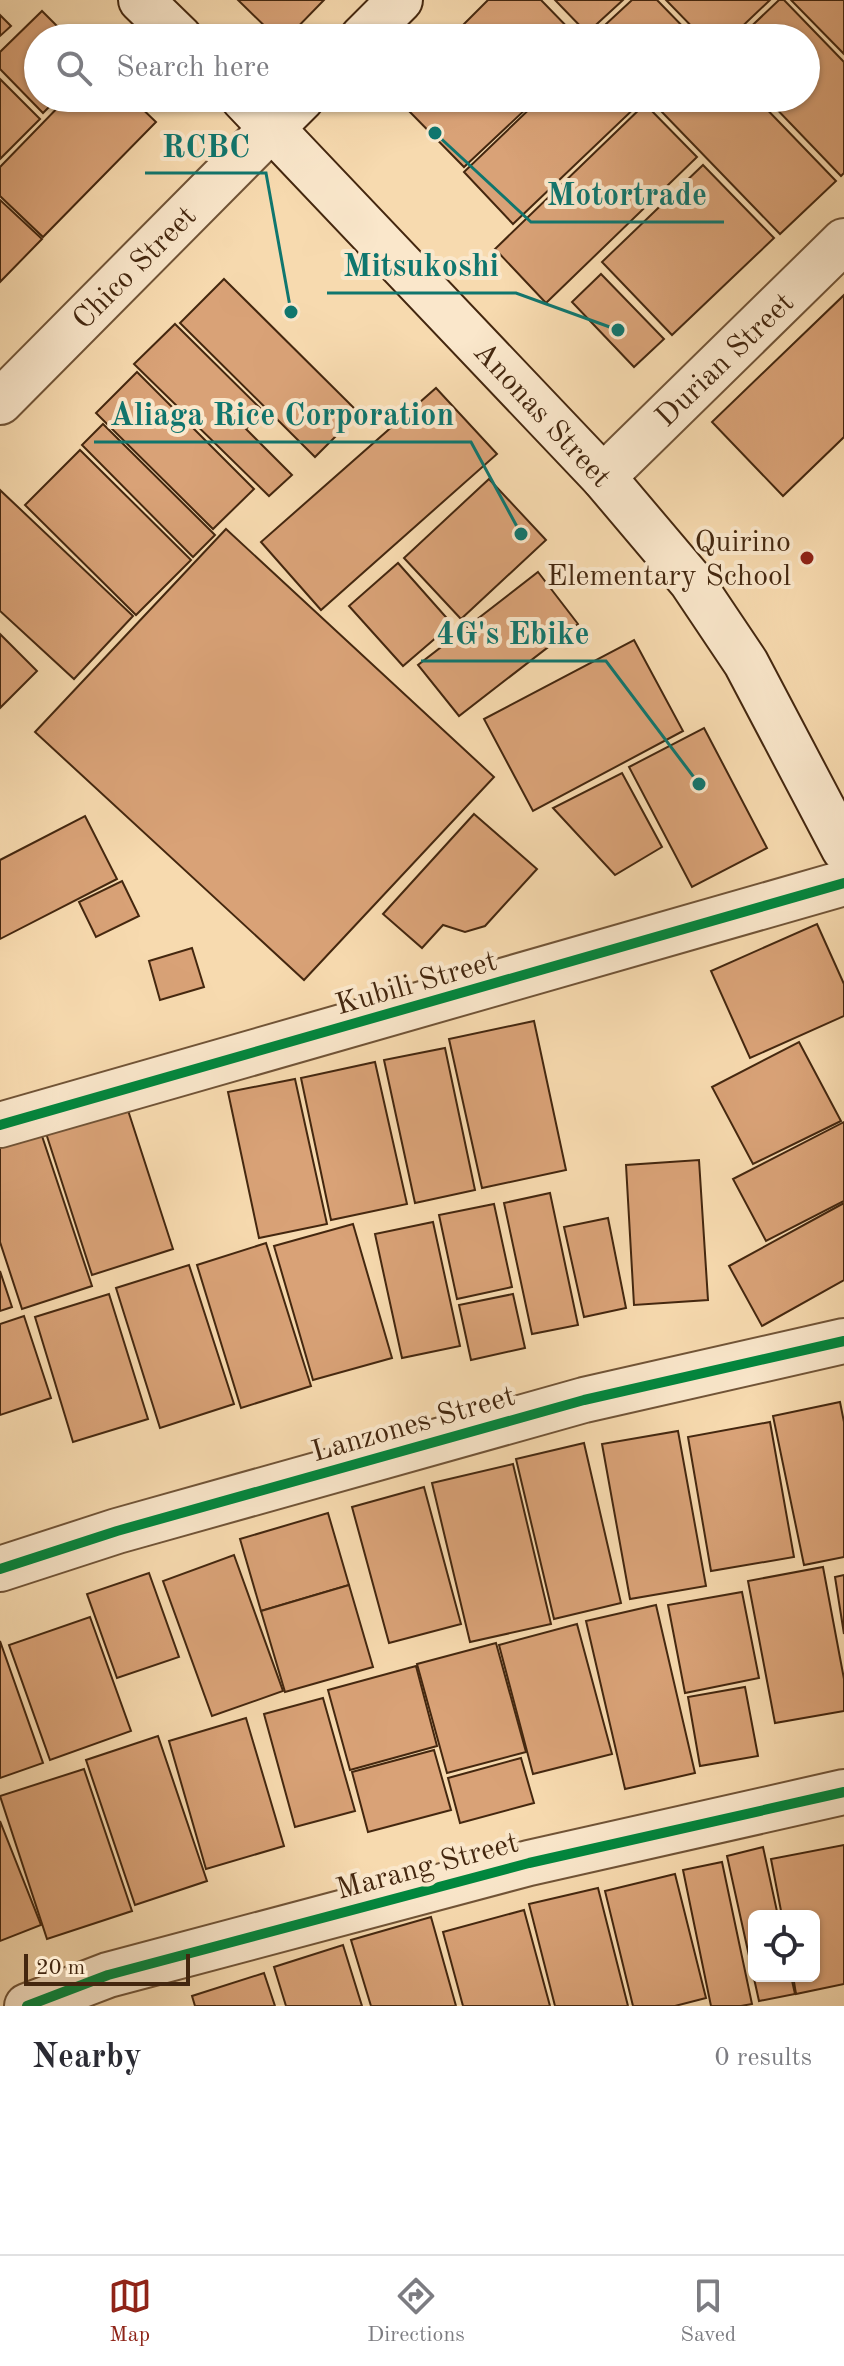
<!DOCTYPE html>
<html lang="en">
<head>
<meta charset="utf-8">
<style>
  :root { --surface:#fff; --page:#f7f7f7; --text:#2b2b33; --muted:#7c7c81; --line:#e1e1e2; --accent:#8f2418 }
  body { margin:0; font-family:"Old Standard TT",serif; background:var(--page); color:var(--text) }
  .controls { position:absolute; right:24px; bottom:24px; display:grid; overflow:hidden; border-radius:12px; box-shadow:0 2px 6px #0004 }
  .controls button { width:72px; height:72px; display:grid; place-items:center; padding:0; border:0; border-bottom:2px solid var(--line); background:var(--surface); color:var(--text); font:40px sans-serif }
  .scale { position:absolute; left:24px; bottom:20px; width:166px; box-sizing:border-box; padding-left:8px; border:4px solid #44270f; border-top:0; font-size:22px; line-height:28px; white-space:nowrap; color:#44270f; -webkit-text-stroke:6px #fae7cb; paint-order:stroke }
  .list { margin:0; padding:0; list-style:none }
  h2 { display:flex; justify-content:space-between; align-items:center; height:104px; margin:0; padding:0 32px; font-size:34px }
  h2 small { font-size:26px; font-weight:400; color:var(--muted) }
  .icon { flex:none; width:44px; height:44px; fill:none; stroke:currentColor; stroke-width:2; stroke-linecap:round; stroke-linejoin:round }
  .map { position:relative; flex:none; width:844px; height:2006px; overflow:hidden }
  .search { position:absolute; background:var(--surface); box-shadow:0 2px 6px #0004; left:24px; right:24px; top:24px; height:88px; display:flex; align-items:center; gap:20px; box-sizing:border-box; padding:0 28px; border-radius:44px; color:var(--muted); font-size:30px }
  .sheet { height:248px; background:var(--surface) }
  nav { display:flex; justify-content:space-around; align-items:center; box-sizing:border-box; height:112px; border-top:2px solid var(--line); background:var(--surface); font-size:22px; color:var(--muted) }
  nav a { display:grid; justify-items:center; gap:4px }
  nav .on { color:var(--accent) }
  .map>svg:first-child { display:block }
  .building { fill:#d9a277; stroke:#44270f; stroke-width:2 }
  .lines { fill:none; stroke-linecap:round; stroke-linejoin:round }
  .street-casing { stroke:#715437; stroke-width:48 }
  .secondary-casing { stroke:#44270f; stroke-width:48 }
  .street { stroke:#fae7cb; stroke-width:44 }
  .secondary { stroke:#fae7cb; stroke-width:44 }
  .cycleway-casing { stroke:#fae7cb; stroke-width:15 }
  .cycleway { stroke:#00873e; stroke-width:10 }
  .poi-dot { fill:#8f2418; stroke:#fae7cb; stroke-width:3 }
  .labels { text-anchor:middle; stroke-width:8; stroke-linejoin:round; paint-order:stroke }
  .street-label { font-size:30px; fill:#44270f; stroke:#fae7cb }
  .poi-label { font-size:30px; fill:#44270f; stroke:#fae7cb; text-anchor:end }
  .leader { fill:none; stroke:#0f766e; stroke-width:3 }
  .callout-dot { fill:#0f766e; stroke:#fae7cb; stroke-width:3 }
  .callout-label { font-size:32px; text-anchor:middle; font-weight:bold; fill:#0f766e; stroke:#fae7cb; stroke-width:8; stroke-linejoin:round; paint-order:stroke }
</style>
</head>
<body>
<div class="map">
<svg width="844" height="2006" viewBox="0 0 844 2006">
  <rect width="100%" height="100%" fill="#f7daaf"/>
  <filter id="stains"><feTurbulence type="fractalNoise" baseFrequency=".0025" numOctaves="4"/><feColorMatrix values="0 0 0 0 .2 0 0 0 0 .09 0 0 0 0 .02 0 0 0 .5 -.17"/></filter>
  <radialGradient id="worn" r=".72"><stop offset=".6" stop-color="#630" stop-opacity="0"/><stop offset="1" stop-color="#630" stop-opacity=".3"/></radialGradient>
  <!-- building -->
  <g class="building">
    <path d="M 238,0 L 324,0 L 287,38 L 277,38 Z"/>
    <path d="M 488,0 L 541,0 L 578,38 L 472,38 L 461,27 Z"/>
    <path d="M 555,0 L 623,0 L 587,33 Z"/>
    <path d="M 632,0 L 657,0 L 694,38 L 591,38 Z"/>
    <path d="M 666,0 L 770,0 L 730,38 L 703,38 Z"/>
    <path d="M 779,0 L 784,0 L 844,62 L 844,173 L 841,176 L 766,98 L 806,98 L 806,38 L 739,38 Z"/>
    <path d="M 791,0 L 844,0 L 844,54 Z"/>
    <path d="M 42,11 L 69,38 L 38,38 L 38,98 L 58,98 L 43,113 L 0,69 L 0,52 Z"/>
    <path d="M 0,15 L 11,26 L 0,36 Z"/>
    <path d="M 0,79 L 40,119 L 0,159 Z"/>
    <path d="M 67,98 L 131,98 L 156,122 L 43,237 L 0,196 L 0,167 Z"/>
    <path d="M 414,98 L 519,98 L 528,107 L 464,167 L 405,107 Z"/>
    <path d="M 541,98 L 643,100 L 513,224 L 464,172 Z"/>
    <path d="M 675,98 L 756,98 L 836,181 L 780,234 L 661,111 Z"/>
    <path d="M 645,104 L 697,157 L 546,303 L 495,249 Z"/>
    <path d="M 703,165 L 774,238 L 672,335 L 602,262 Z"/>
    <path d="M 0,200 L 42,239 L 0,282 Z"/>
    <path d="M 601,274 L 664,339 L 634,367 L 572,302 Z"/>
    <path d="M 224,279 L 359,413 L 315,457 L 180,323 Z"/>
    <path d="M 844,295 L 844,437 L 783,496 L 712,422 Z"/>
    <path d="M 175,324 L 263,411 L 246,429 L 292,475 L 269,496 L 134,364 Z"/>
    <path d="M 137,372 L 254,489 L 213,529 L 96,413 Z"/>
    <path d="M 436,388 L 497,454 L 321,610 L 261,542 Z"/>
    <path d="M 103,424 L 215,535 L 193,557 L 82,445 Z"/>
    <path d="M 80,450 L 191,560 L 136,615 L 25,505 Z"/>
    <path d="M 489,479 L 546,540 L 461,619 L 404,558 Z"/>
    <path d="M 0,490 L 133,616 L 74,679 L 0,611 Z"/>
    <path d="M 226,529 L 494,777 L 304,980 L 35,732 Z"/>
    <path d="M 398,563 L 452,624 L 403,666 L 349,606 Z"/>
    <path d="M 538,572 L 578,624 L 459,716 L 418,665 Z"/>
    <path d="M 0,634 L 37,671 L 0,708 Z"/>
    <path d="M 634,640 L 683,731 L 533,811 L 484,719 Z"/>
    <path d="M 704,728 L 767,848 L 692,887 L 629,767 Z"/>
    <path d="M 622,773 L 662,847 L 615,875 L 553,808 Z"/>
    <path d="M 474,814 L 537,869 L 485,926 L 465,932 L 443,925 L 422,948 L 383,914 Z"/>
    <path d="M 85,816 L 117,879 L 0,939 L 0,860 Z"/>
    <path d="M 122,881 L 139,916 L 96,937 L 79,902 Z"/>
    <path d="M 817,924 L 844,984 L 844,1016 L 750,1058 L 711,971 Z"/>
    <path d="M 192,948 L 204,987 L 160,1000 L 149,961 Z"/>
    <path d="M 534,1021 L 566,1170 L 482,1188 L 449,1039 Z"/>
    <path d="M 799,1042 L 841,1121 L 753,1164 L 712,1087 Z"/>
    <path d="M 445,1048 L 475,1190 L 415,1203 L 384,1060 Z"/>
    <path d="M 375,1062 L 407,1204 L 331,1220 L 301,1078 Z"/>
    <path d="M 295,1079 L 327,1224 L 259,1238 L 228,1092 Z"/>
    <path d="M 124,1098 L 173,1249 L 92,1275 L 43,1124 Z"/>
    <path d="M 844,1122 L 844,1201 L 766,1241 L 733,1179 Z"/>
    <path d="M 38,1124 L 92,1286 L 22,1309 L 0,1242 L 0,1137 Z"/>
    <path d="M 699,1160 L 708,1300 L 634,1305 L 626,1165 Z"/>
    <path d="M 550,1193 L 578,1325 L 532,1334 L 504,1203 Z"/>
    <path d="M 844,1203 L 844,1280 L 762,1326 L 729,1266 Z"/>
    <path d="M 494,1204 L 512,1287 L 457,1299 L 439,1215 Z"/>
    <path d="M 608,1218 L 626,1308 L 584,1317 L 564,1227 Z"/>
    <path d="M 433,1222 L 460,1346 L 402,1358 L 375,1234 Z"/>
    <path d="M 353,1224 L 392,1358 L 313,1380 L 274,1246 Z"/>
    <path d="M 266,1243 L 311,1386 L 241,1408 L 197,1265 Z"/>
    <path d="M 189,1265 L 234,1404 L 160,1428 L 116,1288 Z"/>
    <path d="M 0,1271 L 12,1307 L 0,1311 Z"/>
    <path d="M 109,1294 L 148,1419 L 73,1442 L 35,1317 Z"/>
    <path d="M 513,1294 L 525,1348 L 471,1360 L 459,1305 Z"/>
    <path d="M 24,1316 L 51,1398 L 0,1415 L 0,1324 Z"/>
    <path d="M 840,1402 L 844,1422 L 844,1557 L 804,1565 L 773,1416 Z"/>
    <path d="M 770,1422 L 794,1557 L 711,1571 L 688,1437 Z"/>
    <path d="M 678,1431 L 706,1586 L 630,1599 L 602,1444 Z"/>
    <path d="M 584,1443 L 621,1603 L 554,1619 L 516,1459 Z"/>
    <path d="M 513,1464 L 551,1624 L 470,1642 L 432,1483 Z"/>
    <path d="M 424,1487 L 461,1624 L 389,1643 L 352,1507 Z"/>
    <path d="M 328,1513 L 349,1585 L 261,1611 L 240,1539 Z"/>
    <path d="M 234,1555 L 283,1691 L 212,1716 L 163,1581 Z"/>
    <path d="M 823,1567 L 844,1679 L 844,1711 L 775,1723 L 748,1581 Z"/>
    <path d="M 149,1573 L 179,1657 L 117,1678 L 87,1594 Z"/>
    <path d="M 844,1575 L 844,1634 L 835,1577 Z"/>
    <path d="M 349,1585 L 373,1667 L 285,1692 L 261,1611 Z"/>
    <path d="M 742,1592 L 759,1678 L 685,1693 L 668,1605 Z"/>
    <path d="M 656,1605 L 695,1773 L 625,1789 L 586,1621 Z"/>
    <path d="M 90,1617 L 131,1731 L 50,1760 L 9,1645 Z"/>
    <path d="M 577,1624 L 612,1754 L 533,1774 L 499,1645 Z"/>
    <path d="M 0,1641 L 43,1763 L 0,1778 Z"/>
    <path d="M 496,1643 L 526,1752 L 447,1773 L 417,1664 Z"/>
    <path d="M 416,1666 L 437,1746 L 350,1770 L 328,1690 Z"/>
    <path d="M 745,1687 L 758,1756 L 700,1766 L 688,1697 Z"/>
    <path d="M 323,1698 L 355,1811 L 295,1827 L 264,1714 Z"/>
    <path d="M 246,1718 L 284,1846 L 206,1869 L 169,1741 Z"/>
    <path d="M 158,1736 L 207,1881 L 135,1905 L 86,1760 Z"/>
    <path d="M 434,1750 L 451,1810 L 368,1832 L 352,1772 Z"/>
    <path d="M 521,1758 L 534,1803 L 460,1823 L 448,1778 Z"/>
    <path d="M 84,1769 L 132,1911 L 47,1939 L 0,1796 Z"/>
    <path d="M 0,1821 L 41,1925 L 0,1941 Z"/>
    <path d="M 844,1845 L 844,1984 L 796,1994 L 793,1976 L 814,1976 L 814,1916 L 782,1916 L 771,1859 Z"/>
    <path d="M 763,1847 L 778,1916 L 754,1916 L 754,1976 L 791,1976 L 795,1994 L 759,2001 L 727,1856 Z"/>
    <path d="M 722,1862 L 752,2004 L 741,2006 L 711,2006 L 683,1870 Z"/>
    <path d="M 675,1874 L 706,1998 L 675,2006 L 633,2006 L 605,1891 Z"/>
    <path d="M 598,1888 L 628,2006 L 555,2006 L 529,1904 Z"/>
    <path d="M 524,1910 L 550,2006 L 463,2006 L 443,1932 Z"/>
    <path d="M 431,1917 L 456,2006 L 371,2006 L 351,1940 Z"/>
    <path d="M 343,1945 L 362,2006 L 286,2006 L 274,1967 Z"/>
    <path d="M 264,1973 L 275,2006 L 195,2006 L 192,1996 Z"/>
  </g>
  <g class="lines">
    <!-- street casing -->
    <g class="street-casing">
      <g id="street">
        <path d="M 0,402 L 273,127"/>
        <path d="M 603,477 L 844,241"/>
        <path d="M 0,1125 L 844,883"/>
        <path d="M 0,1569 L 117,1531 L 584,1400 L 844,1341"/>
        <path d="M 27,2006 L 108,1975 L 529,1863 L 844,1792"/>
      </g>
    </g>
    <!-- secondary casing -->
    <g class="secondary-casing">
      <g id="secondary">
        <path d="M 141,0 L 180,38"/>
        <path d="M 362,38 L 400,0"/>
        <path d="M 243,98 L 603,477 L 691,581 L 746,663 L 844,849"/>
        <path d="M 273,127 L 302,98"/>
      </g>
    </g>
    <!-- street -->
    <use href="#street" class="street"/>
    <!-- secondary -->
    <use href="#secondary" class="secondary"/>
    <!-- cycleway casing -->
    <g class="cycleway-casing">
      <g id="cycleway">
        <path d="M 0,1125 L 844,883"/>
        <path d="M 0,1569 L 117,1531 L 584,1400 L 844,1341"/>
        <path d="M 27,2006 L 108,1975 L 529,1863 L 844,1792"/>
      </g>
    </g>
    <!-- cycleway -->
    <use href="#cycleway" class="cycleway"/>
  </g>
  <!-- markers -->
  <circle class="poi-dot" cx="807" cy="558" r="8"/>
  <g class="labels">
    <!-- street labels -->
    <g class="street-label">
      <text transform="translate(134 267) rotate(-45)" y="10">Chico Street</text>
      <text transform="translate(724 359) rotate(-44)" y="10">Durian Street</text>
      <text transform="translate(543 414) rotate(47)" y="10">Anonas Street</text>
      <text transform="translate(416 982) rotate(-16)" y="10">Kubili Street</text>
      <text transform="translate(413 1423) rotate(-16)" y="10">Lanzones Street</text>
      <text transform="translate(427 1865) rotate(-15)" y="10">Marang Street</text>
    </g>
    <!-- poi labels -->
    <g class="poi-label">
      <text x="791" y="551">Quirino<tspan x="791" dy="34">Elementary School</tspan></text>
    </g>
  </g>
  <!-- callouts -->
  <path class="leader" d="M291 312L266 173H145M435 133L531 222H724M618 330L516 293H327M521 534L471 442H94M699 784L606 661H421"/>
  <g class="callout-dot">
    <circle cx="291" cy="312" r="8"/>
    <circle cx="435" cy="133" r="8"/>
    <circle cx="618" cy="330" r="8"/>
    <circle cx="521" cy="534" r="8"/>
    <circle cx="699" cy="784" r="8"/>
  </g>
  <g class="callout-label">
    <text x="206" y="157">RCBC</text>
    <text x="627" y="205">Motortrade</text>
    <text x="421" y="276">Mitsukoshi</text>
    <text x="282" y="425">Aliaga Rice Corporation</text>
    <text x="513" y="644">4G's Ebike</text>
  </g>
  <rect width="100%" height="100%" filter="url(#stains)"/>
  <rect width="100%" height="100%" fill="url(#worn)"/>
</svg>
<div class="controls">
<button><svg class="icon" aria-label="locate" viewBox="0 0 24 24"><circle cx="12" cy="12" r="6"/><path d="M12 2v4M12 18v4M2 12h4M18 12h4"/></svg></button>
</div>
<div class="scale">20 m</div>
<div class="search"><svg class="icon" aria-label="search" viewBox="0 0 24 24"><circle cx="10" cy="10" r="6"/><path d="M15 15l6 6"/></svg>Search here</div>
</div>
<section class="sheet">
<h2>Nearby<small>0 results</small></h2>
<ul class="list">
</ul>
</section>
<nav>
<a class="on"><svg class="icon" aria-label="map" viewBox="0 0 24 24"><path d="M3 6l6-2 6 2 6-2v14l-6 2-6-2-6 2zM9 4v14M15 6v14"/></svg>Map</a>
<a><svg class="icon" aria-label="directions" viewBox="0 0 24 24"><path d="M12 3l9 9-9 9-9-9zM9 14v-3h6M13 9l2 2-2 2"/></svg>Directions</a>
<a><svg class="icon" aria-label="saved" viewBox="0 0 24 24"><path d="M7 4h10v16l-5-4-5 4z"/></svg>Saved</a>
</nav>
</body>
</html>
